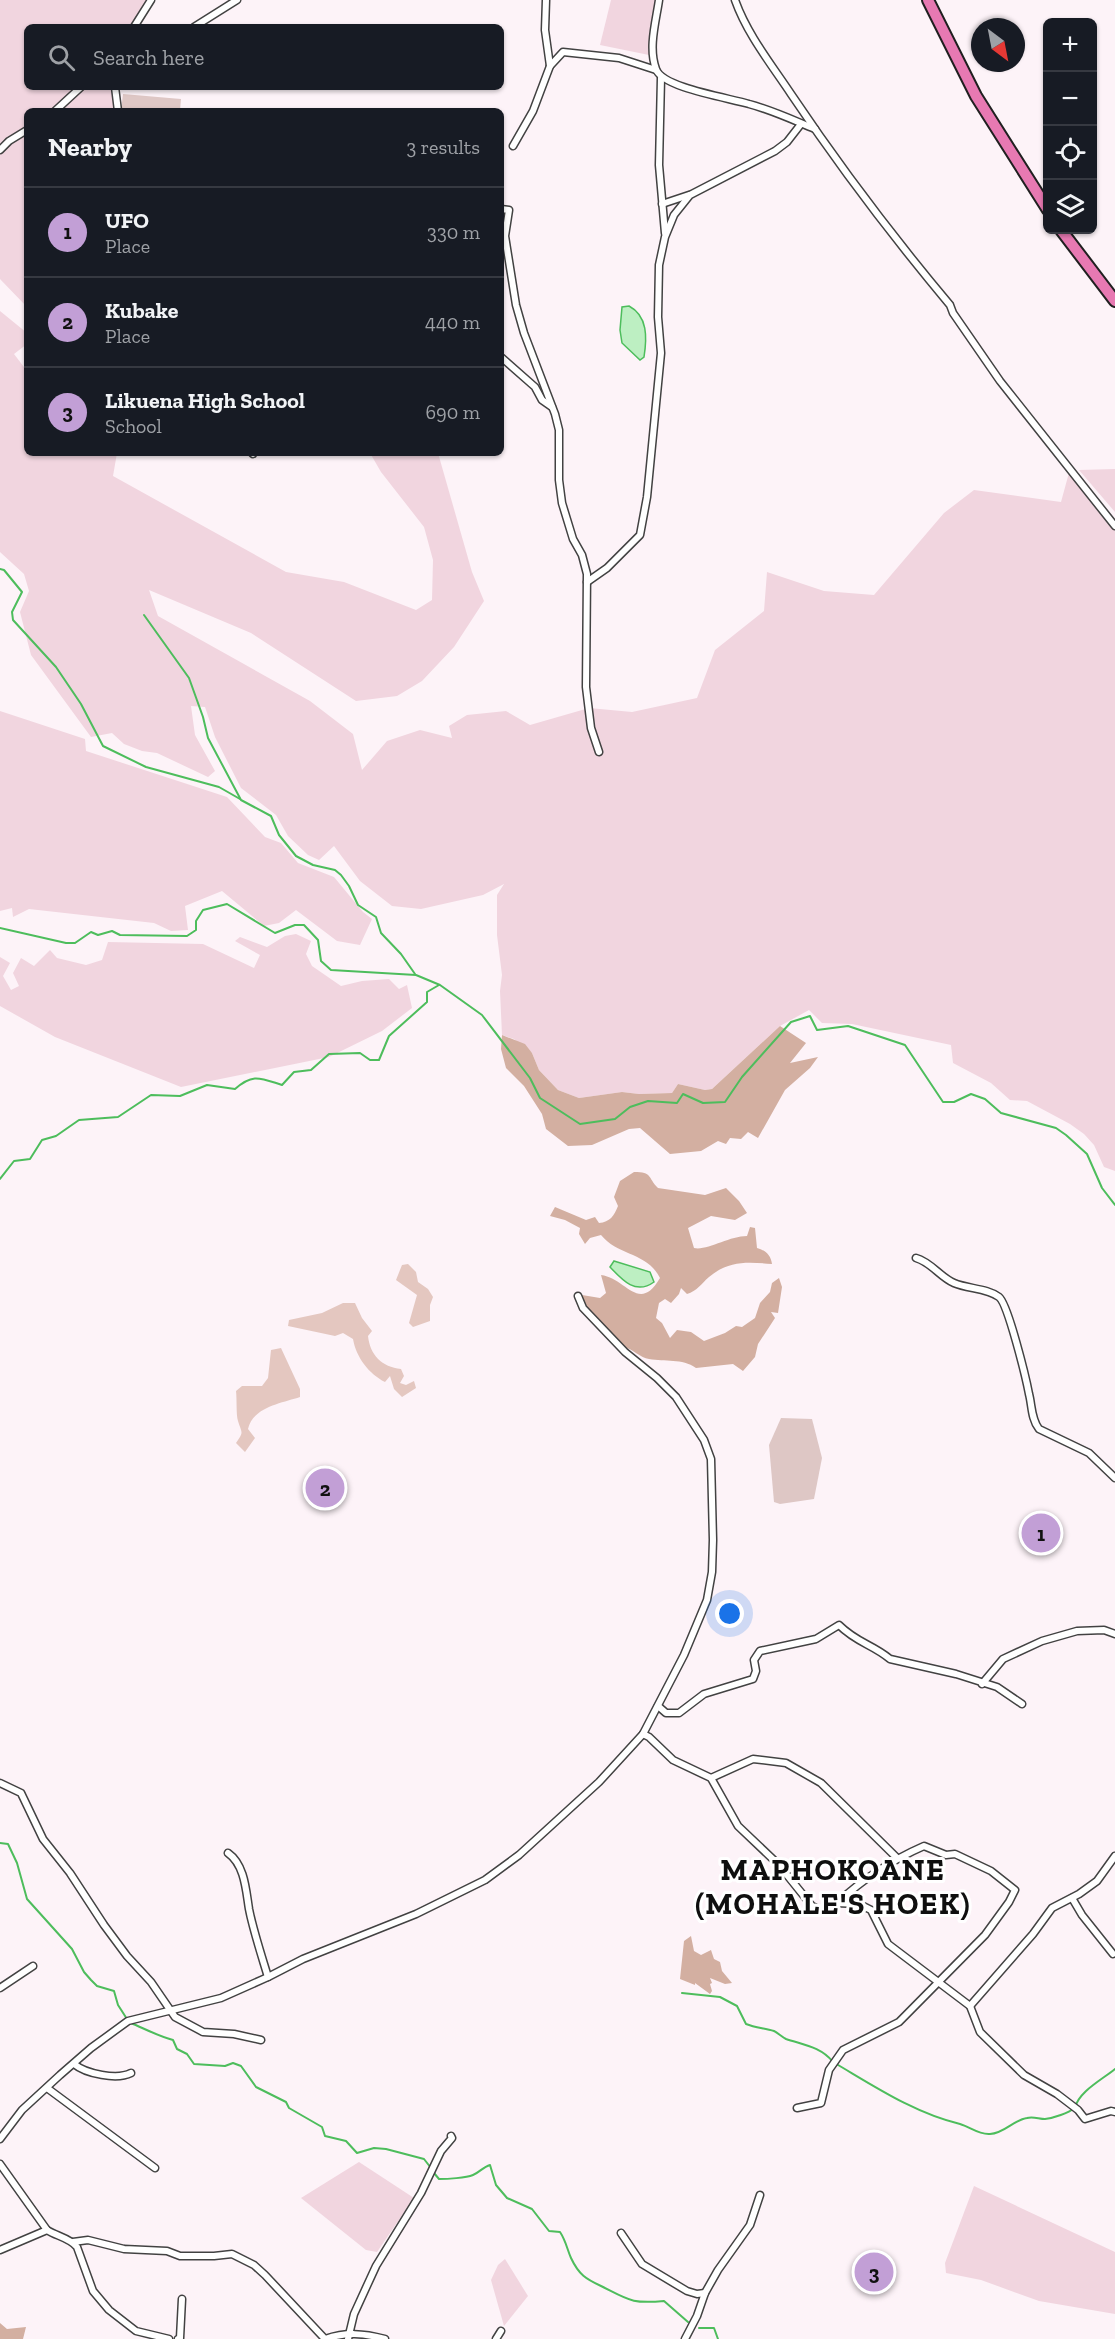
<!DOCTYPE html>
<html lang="en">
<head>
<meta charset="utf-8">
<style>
  :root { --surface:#171b24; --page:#20242c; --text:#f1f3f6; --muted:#9ea1a6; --line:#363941; --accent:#c29fd6 }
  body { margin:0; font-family:"Zilla Slab",serif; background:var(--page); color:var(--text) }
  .controls { position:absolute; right:18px; top:18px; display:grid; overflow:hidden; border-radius:9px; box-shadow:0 2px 4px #0004 }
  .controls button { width:54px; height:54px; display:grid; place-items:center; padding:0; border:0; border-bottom:2px solid var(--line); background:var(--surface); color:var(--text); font:30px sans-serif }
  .compass { position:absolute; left:971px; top:18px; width:54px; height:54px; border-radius:50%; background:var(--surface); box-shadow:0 2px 4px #0004; rotate:148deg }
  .you { position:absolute; left:730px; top:1614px; width:21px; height:21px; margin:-15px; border:4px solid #fff; border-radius:50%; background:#1a73e8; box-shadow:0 0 0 9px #1a73e833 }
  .badge { display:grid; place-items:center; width:39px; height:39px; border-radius:50%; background:var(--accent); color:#111; font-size:20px; font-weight:700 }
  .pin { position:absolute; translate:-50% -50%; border:3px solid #fff; box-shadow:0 2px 6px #0006 }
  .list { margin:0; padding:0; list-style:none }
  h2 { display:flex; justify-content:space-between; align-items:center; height:78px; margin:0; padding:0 24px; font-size:26px }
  h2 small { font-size:20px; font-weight:400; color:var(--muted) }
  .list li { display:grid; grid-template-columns:39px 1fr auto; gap:18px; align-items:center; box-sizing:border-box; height:90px; padding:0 24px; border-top:2px solid var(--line) }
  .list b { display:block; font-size:22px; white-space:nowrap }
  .list p { margin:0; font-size:20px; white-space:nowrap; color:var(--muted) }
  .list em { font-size:20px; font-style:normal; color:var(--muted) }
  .icon { flex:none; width:33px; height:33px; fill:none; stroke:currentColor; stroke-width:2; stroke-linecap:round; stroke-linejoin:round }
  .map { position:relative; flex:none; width:1115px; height:2339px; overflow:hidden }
  .search { position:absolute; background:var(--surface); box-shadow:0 2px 4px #0004; left:24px; top:24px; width:480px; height:66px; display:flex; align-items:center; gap:15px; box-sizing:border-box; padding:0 21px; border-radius:9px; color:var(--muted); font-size:22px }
  .panel { position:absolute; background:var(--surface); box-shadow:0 2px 4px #0004; left:24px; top:108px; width:480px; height:348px; border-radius:9px }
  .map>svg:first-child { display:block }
  .farmland { fill:#f1d5df }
  .green { fill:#e4c7c0 }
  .forest { fill:#d3afa1 }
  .cemetery { fill:#dec7c5 }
  .water { fill:#bdefc2; stroke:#4dbd5c; stroke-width:1.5 }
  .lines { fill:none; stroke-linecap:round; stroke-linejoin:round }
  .stream { stroke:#4dbd5c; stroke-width:2 }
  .minor-casing { stroke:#424242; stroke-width:9 }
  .primary-casing { stroke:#202020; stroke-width:14 }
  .minor { stroke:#fff; stroke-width:6 }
  .primary { stroke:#e779b2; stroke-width:10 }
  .labels { text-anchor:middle; stroke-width:6; stroke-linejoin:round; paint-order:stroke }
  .district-label { font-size:30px; font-weight:bold; letter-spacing:1.5px; fill:#0f0f0f; stroke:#fff }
</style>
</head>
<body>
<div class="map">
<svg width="1115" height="2339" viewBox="0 0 1115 2339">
  <rect width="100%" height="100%" fill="#fdf3f8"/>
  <!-- farmland -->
  <g class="farmland">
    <path d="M 0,0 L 151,0 L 134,27 L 27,27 L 27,87 L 115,87 L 118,111 L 27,111 L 27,307 L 0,279 Z"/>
    <path d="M 611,0 L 657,0 L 649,55 L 600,45 Z"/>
    <path d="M 0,311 L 27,333 L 27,344 L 14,354 L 27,371 L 27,453 L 117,453 L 113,476 L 286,572 L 344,582 L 416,610 L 432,600 L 433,560 L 424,527 L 381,472 L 370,453 L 438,453 L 472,572 L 484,601 L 454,647 L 422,681 L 397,696 L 356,701 L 251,633 L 149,590 L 158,616 L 310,701 L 353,734 L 362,770 L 387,741 L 420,730 L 452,738 L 449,726 L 467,715 L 506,711 L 530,725 L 589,708 L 632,712 L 697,698 L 715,650 L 764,611 L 767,572 L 824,591 L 874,595 L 944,513 L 974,490 L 1061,502 L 1070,469 L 1115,526 L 1115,1171 L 1104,1167 L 1094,1145 L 1084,1134 L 1070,1124 L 1027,1101 L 1010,1100 L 991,1083 L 953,1063 L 951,1045 L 852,1024 L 822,1023 L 809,1010 L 780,1026 L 712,1089 L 705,1090 L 678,1084 L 672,1093 L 639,1094 L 622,1092 L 579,1098 L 558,1090 L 539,1070 L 532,1053 L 514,1039 L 502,1035 L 500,991 L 502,975 L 497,935 L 497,895 L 504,884 L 483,895 L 421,909 L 392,906 L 360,881 L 334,846 L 319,860 L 308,855 L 288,836 L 276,815 L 241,788 L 215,737 L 205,707 L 191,706 L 195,735 L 215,771 L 208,777 L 157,753 L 142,751 L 124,744 L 112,733 L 91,737 L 31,655 L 20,612 L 29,591 L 24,574 L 0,552 Z"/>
    <path d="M 1115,469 L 1115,512 L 1079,470 Z"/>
    <path d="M 0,711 L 85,739 L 86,751 L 227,797 L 265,837 L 281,843 L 298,863 L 334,877 L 363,912 L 372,919 L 360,945 L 337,941 L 296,910 L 279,923 L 264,926 L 222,891 L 185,906 L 188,930 L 171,931 L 154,923 L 29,909 L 13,917 L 12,908 L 0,911 Z"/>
    <path d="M 296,934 L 311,941 L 306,954 L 312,966 L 341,986 L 362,981 L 389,979 L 399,989 L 407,985 L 412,1008 L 382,1031 L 329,1057 L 181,1087 L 55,1037 L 0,1006 L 0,957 L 10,963 L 3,976 L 11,990 L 19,986 L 13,973 L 21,958 L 34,966 L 50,950 L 57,958 L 86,965 L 102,960 L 108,942 L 203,944 L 254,968 L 260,955 L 235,941 L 240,937 L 267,947 L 285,936 Z"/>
    <path d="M 359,2162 L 414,2198 L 377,2252 L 366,2250 L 301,2198 Z"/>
    <path d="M 974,2186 L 1115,2252 L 1115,2314 L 1039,2301 L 981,2280 L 946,2273 L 945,2263 Z"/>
    <path d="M 505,2259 L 528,2296 L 504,2326 L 491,2280 L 498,2265 Z"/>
  </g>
  <!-- green -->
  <g class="green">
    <path d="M 408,1264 L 416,1272 L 418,1282 L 428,1289 L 433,1297 L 430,1305 L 430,1321 L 413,1327 L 409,1323 L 417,1295 L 396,1280 L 402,1265 Z"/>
    <path d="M 343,1303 L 355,1303 L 362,1318 L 372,1331 L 368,1336 C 370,1355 382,1367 401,1369 L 404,1376 L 400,1383 L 406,1385 L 414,1381 L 416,1388 L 402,1397 L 394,1389 L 390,1376 L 385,1382 C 369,1374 356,1357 353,1339 L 343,1333 L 335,1336 L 288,1326 L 289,1320 L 322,1313 Z"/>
    <path d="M 281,1348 L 300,1389 L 300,1397 C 282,1403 253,1407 248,1429 L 255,1438 L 245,1452 L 236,1443 C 244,1431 242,1434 238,1421 C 236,1415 237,1399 236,1391 L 242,1386 L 262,1386 L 268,1378 L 271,1350 Z"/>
  </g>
  <!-- forest -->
  <g class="forest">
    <path d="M 780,1026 L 806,1043 L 790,1063 L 818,1057 L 810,1068 L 785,1090 L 758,1138 L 748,1132 L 741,1139 L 730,1138 L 726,1144 L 718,1141 L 701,1151 L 670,1154 L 640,1128 L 629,1129 L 592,1145 L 568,1146 L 546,1129 L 542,1114 L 524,1086 L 506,1068 L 501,1049 L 502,1035 L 525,1044 L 532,1053 L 539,1070 L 558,1090 L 579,1098 L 622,1092 L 639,1094 L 672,1093 L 678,1084 L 705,1090 L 712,1089 Z"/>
    <path d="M 634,1172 C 653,1172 647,1177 658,1188 L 705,1195 L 726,1188 L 739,1201 L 747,1213 L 735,1220 L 711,1216 L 688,1228 L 694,1248 C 707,1251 729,1236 747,1236 L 750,1227 L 755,1228 L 757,1248 C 765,1250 771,1255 772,1264 C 748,1262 729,1260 709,1277 C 701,1284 697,1291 687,1294 L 681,1288 L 679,1294 L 671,1303 L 665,1299 L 659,1303 L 656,1318 L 662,1323 L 670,1338 L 677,1330 L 691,1332 L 704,1341 L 725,1333 L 736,1326 L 742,1327 L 755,1318 L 760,1303 L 770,1292 L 772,1283 L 779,1278 L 782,1287 L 778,1313 L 771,1312 L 775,1318 L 758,1344 L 755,1357 L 743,1371 L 733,1364 L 696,1368 C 682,1358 665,1362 649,1359 C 640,1358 634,1349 623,1347 L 585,1308 L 582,1295 L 600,1298 L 606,1293 L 601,1275 C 626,1278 639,1314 660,1278 C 647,1252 618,1256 601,1235 L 590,1238 L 585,1244 L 579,1234 L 580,1228 L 565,1220 L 550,1216 L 555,1207 L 586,1220 L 595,1217 L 599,1223 C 610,1222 614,1216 618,1206 L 614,1197 L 620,1181 Z"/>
    <path d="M 691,1936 L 694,1951 L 701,1955 L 711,1950 L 714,1959 L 720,1962 L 722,1971 L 732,1983 L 725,1984 L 710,1978 L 712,1983 L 710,1984 L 712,1991 L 710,1994 L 695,1983 L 695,1985 L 680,1979 L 684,1941 Z"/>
    <path d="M 0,2323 L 7,2329 L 26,2327 L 23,2339 L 0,2339 Z"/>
  </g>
  <!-- cemetery -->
  <g class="cemetery">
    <path d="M 123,94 L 181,99 L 180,111 L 121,111 Z"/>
    <path d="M 781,1418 L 812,1419 L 822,1458 L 814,1499 L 780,1504 L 774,1502 L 769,1445 Z"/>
  </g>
  <!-- water -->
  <g class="water">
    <path d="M 629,306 C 648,316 647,338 644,357 L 640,360 L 622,343 L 620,330 L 622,307 Z"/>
    <path d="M 614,1261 L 650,1272 L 654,1282 C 636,1295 623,1281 610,1267 Z"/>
  </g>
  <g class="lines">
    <!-- stream -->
    <g class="stream">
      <path d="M 0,569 L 4,570 L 22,592 L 12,612 L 13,620 L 56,667 L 81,704 L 103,746 L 146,767 L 219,787 L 240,799"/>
      <path d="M 144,615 L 189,678 L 203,717 L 208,738 L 241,800 L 271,816 L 279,835 L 296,856 L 313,865 L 335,870 L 341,875 L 349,886 L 358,905 L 376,917 L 381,933 L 401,954 L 415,974"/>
      <path d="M 0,928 L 66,943 L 75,943 L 91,932 L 98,935 L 112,931 L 120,935 L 187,936 L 196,930 L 196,921 L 203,910 L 227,904 L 275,933 L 295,925 L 304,925 L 318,940 L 321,961 L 331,970 L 416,975 L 440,985 L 482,1015 L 530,1078 L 540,1098 L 580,1124 L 615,1119 L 630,1107 L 648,1101 L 677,1103 L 683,1094 L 703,1103 L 725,1102 L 742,1077 L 791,1022 L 810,1016 L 817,1030 L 848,1026 L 905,1045 L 943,1102 L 954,1102 L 971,1094 L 985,1099 L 1001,1113 L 1056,1128 L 1066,1135 L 1087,1154 L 1102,1188 L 1115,1205"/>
      <path d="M 0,1179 L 14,1161 L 30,1159 L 42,1140 L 56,1136 L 79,1120 L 118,1117 L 151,1095 L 180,1096 L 207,1085 L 235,1089 C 253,1073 260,1078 282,1085 L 294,1072 L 311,1070 L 329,1054 L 360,1053 L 370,1060 L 379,1060 L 389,1036 L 427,1002 L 427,992 L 439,985"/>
      <path d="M 0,1843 L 8,1844 L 17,1863 L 27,1899 L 72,1949 L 84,1972 L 91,1980 L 97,1986 L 114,1991 L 118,2005 L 127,2019"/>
      <path d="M 682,1993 L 720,1997 L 737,2006 L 746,2024 C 756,2028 765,2028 774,2031 C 778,2033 782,2037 786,2039 C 804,2045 821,2047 833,2062 C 874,2086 914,2113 960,2124 C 970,2127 979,2135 990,2134 C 1005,2133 1013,2120 1027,2118 C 1033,2116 1039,2119 1045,2119 C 1054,2118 1068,2113 1075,2108 C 1078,2092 1103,2079 1115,2069"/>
      <path d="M 131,2023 C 145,2029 158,2036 173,2040 L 177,2049 L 187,2054 L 194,2064 L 225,2066 L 233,2063 L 241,2066 L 256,2087 L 286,2102 L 289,2108 L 322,2127 L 325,2136 L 346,2141 L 357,2153 L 374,2148 L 386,2149 L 424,2159 L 431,2168"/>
      <path d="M 434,2173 L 439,2179 C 447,2179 466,2178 473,2175 C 480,2172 483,2167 490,2165 L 496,2185 L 507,2198 L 532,2209 L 549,2231 L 560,2232 C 566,2241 567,2249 571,2258 C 579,2275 586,2279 601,2286 C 629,2300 631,2304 664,2301 L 688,2322"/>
      <path d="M 699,2328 L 714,2328 L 718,2339"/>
    </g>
    <!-- minor casing -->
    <g class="minor-casing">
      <g id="minor">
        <path d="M 546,0 L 545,30 L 550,66"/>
        <path d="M 659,0 C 656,21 648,48 656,69 C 662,88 730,98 749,104 C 772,110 793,120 815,129"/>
        <path d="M 735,0 C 747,34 771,64 791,94 C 840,167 893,237 950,305 L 953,313 L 1000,381 L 1115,526"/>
        <path d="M 134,27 L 151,0"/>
        <path d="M 194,27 L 237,0"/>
        <path d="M 661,78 L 659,165 L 665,233"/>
        <path d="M 115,87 L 118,111"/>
        <path d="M 55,111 L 81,87"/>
        <path d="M 513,146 L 533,111 L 550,66 L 563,52 L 619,58 L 656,70"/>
        <path d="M 0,150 L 9,141 L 27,130"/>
        <path d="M 662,204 L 689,195"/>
        <path d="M 501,209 L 509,210 L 505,236 L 516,305 L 524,333 L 555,414 L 559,430 L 559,480 L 562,503 L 573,539 L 582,555 L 587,574 L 586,687 L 591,728 L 599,752"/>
        <path d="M 501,357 L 535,387 L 542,400 L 552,407"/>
        <path d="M 252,453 L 253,454"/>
        <path d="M 587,582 L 607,568 L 640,535 L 647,497 L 661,353 L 658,317 L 659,265 L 665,237 L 674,215 L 690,195 L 775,151 L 787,142 L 801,124"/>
        <path d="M 916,1258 C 931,1262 940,1277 954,1283 C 968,1289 987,1288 999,1297 C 1008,1304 1026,1378 1029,1394 C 1032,1405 1031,1419 1039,1429 L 1089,1453 L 1115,1478"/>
        <path d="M 982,1684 L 1003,1659 L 1042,1641 L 1077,1631 L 1104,1630 L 1115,1634"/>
        <path d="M 658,1706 L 666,1713 L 679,1713 L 704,1694 L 753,1679 L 756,1671 L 754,1660 L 760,1651 L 816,1639 L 839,1625 C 857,1643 872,1644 890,1659 L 956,1674 L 997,1687 L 1022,1704"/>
        <path d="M 643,1734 L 649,1737 L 673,1760 L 711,1778 L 738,1826 L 779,1865 L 812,1906 L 823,1912 L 836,1903 L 859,1904 L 871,1910 L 888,1944 L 970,2006 L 980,2032 L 1024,2075 L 1057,2094 L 1078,2110 L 1085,2119 L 1111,2111 L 1115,2112"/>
        <path d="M 711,1778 L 753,1759 L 786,1763 L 821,1783 L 897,1858"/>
        <path d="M 0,1783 L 21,1793 L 43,1839 L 70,1873 L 104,1925 L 127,1956 L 151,1982 L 175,2017 L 203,2032 L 234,2034 L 261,2040"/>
        <path d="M 228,1853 C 245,1865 246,1891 249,1909 C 253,1930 262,1957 268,1977"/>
        <path d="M 1072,1898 L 1082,1915 L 1113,1954"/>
        <path d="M 0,1988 L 33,1966"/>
        <path d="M 970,2006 L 1033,1934 L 1052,1908 L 1079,1894 L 1097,1881 L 1115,1856"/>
        <path d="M 74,2064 C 86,2074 117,2080 131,2073"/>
        <path d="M 47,2088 L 155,2168"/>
        <path d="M 797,2108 L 821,2103 L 829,2070 L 843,2050 L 899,2022 L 985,1935 L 1009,1902 L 1015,1890 L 991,1871 L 955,1854 L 946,1855 L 924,1846 C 892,1860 863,1879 837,1903"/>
        <path d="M 0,2139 L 22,2110 L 60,2075 L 91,2048 L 128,2021 L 221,1998 L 268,1977 L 303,1959 L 416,1914 L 485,1880 L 519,1855 L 599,1782 L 643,1734 L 684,1655 L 707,1600 L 712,1572 L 713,1540 L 711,1459 L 704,1440 L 676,1397 L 657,1378 L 625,1352 L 583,1308 L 578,1296"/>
        <path d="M 0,2164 L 47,2230 C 56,2236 70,2238 77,2247 L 93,2291 L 109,2310 L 136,2331 L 169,2339"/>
        <path d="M 621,2233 L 642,2264 L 687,2291 L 697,2294 L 705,2293"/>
        <path d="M 73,2242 L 88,2240 L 124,2249 L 167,2251 L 180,2256 L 214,2256 L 232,2254 L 254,2265 L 265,2275 L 325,2339 C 346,2332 363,2333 385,2339"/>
        <path d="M 0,2250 L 47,2230"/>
        <path d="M 178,2339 L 180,2338 L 182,2299"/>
        <path d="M 348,2339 L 354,2314 L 376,2266 L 421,2193 L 441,2151 L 452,2138 L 451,2136"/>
        <path d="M 496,2339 L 501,2331"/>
        <path d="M 685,2339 L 697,2316 L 705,2293 L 718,2270 L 750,2225 L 760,2195"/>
      </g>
    </g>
    <!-- primary casing -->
    <g class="primary-casing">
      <g id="primary">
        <path d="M 928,0 L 976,96 L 1048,210"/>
        <path d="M 1061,230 L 1115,301"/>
      </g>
    </g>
    <!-- minor -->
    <use href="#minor" class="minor"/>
    <!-- primary -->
    <use href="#primary" class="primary"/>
  </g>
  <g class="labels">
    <!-- district labels -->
    <g class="district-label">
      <text x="833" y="1880">MAPHOKOANE<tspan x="833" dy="34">(MOHALE'S HOEK)</tspan></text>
    </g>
  </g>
</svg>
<div class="controls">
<button>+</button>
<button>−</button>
<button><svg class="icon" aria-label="locate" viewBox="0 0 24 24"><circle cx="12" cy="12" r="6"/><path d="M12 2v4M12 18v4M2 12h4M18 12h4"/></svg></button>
<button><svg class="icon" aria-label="layers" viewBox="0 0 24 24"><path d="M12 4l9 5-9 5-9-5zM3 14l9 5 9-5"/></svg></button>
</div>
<svg class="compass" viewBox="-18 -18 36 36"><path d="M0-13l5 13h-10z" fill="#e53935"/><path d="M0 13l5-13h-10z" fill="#9ea1a6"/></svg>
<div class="you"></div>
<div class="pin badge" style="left:1041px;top:1533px">1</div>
<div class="pin badge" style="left:325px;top:1488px">2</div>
<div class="pin badge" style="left:874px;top:2272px">3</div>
<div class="search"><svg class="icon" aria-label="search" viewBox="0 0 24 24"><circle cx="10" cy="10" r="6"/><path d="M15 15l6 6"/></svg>Search here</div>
<section class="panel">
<h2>Nearby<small>3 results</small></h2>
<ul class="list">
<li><span class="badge">1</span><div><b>UFO</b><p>Place</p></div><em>330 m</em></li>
<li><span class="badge">2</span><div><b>Kubake</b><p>Place</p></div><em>440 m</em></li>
<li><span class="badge">3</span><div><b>Likuena High School</b><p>School</p></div><em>690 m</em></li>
</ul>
</section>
</div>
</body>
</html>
